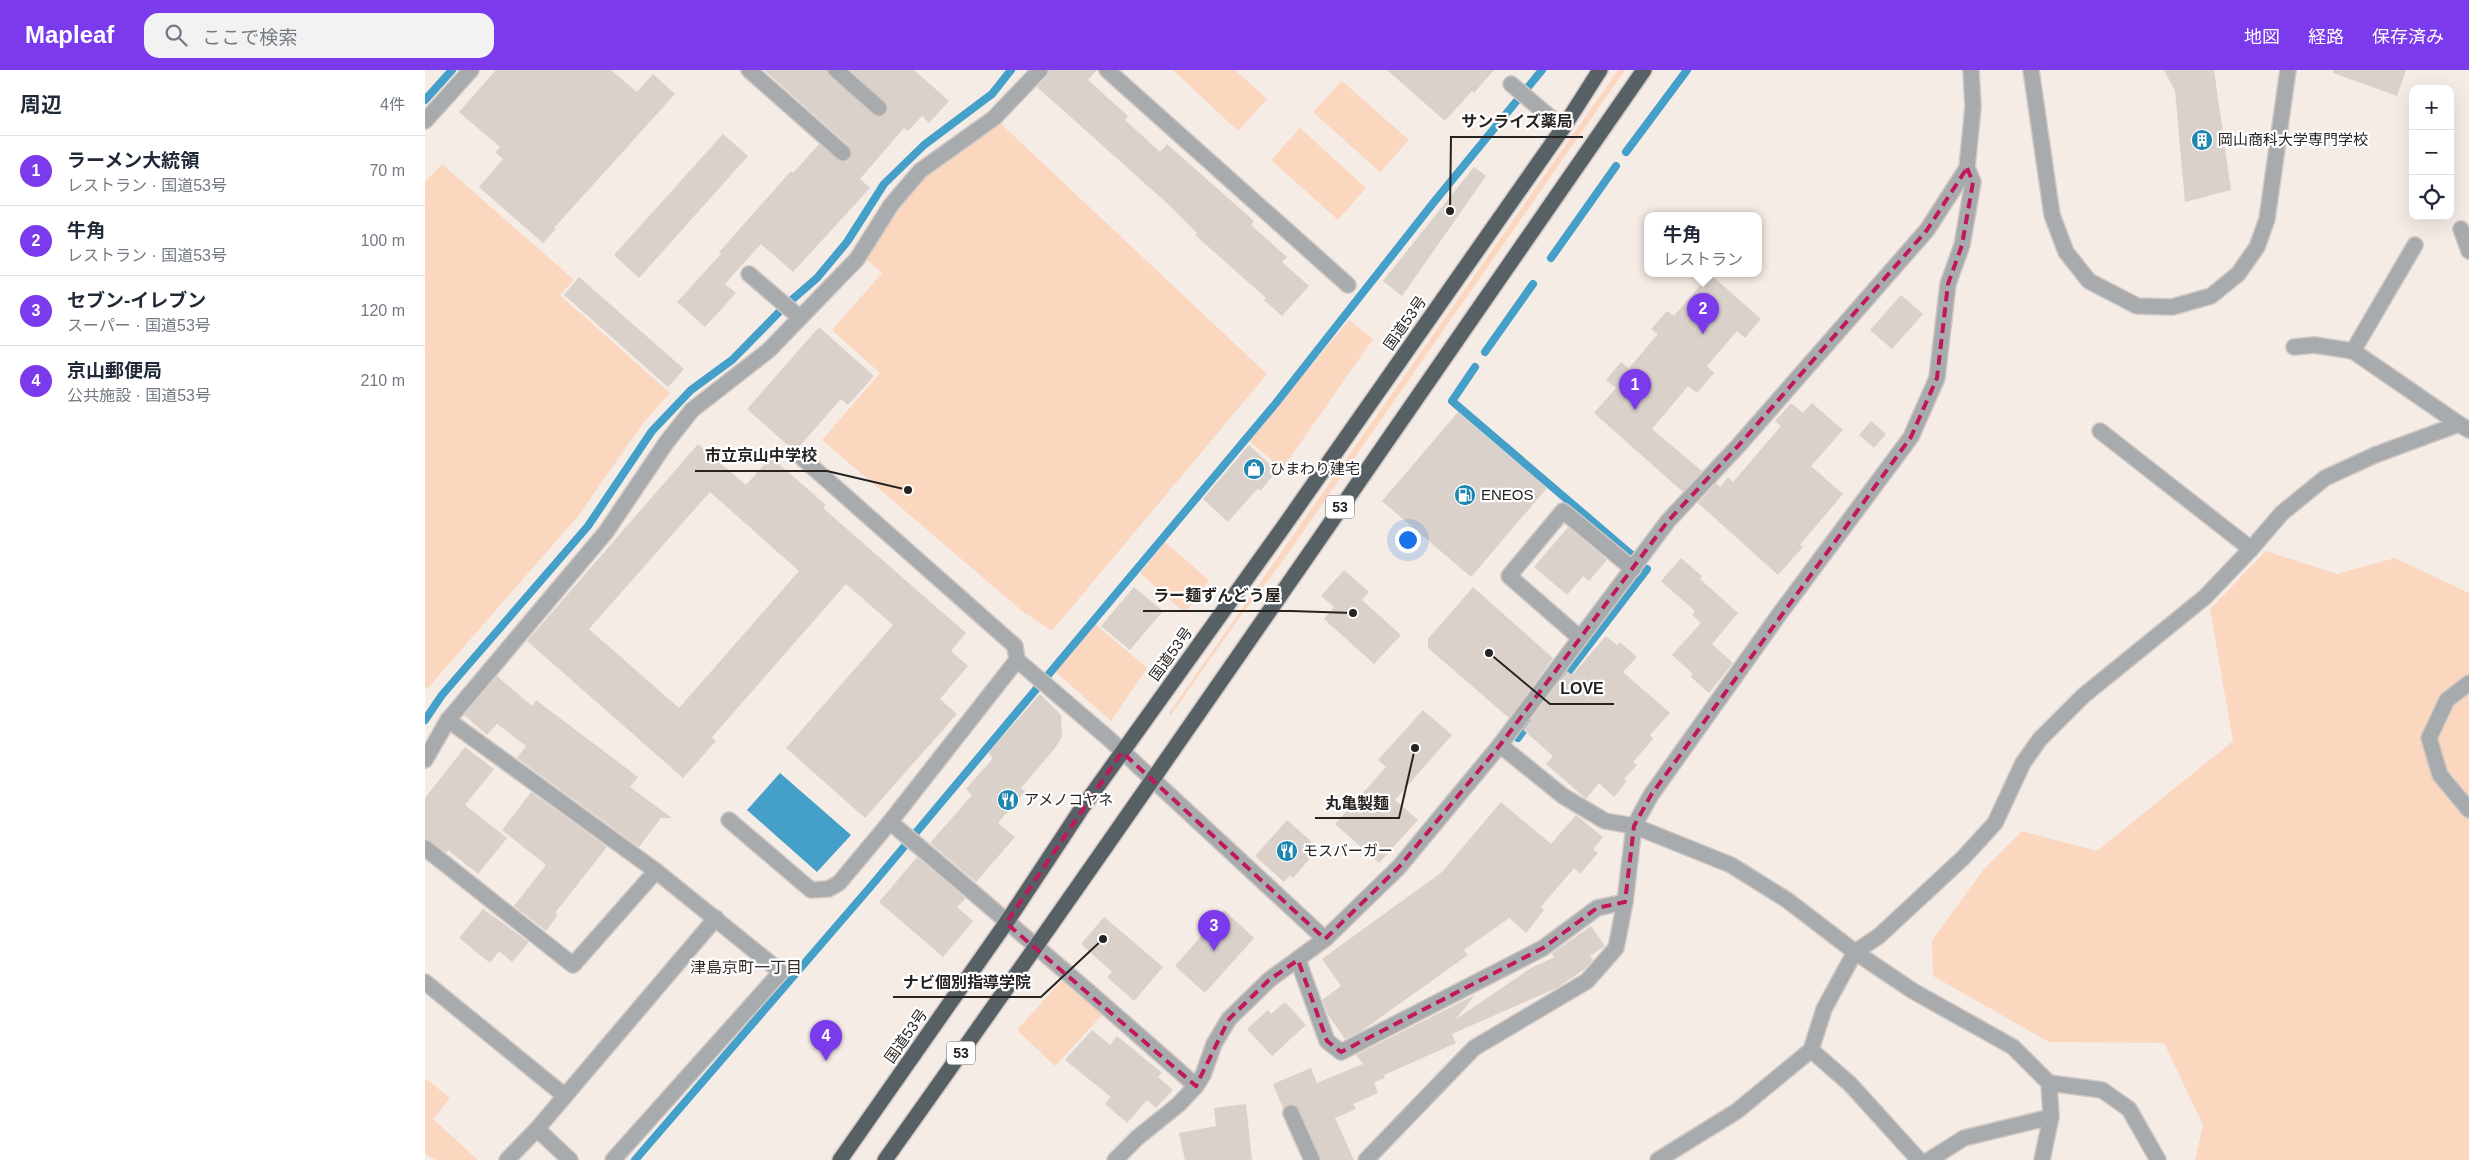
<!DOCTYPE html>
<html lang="ja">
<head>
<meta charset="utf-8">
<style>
  :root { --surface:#fff; --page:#f2f2f3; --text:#1f2937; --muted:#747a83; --line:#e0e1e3; --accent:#7c3aed }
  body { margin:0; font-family:Arial,"Noto Sans JP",sans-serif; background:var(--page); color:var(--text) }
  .controls { position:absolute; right:15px; top:15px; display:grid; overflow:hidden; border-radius:10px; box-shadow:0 5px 20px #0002 }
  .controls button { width:45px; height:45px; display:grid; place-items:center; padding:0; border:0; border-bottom:1px solid var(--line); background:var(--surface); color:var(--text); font:25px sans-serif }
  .you { position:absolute; left:982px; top:469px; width:18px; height:18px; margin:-12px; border:4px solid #fff; border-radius:50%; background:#1a73e8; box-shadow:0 0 0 8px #1a73e833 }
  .badge { display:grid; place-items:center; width:32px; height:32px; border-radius:50%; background:var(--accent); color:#fff; font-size:16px; font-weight:700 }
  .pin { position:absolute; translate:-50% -41px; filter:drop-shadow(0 1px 2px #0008) }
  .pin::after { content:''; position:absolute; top:26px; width:18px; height:15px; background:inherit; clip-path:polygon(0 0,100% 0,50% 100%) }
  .popup { position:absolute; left:1219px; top:142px; width:118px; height:65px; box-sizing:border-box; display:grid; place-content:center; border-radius:10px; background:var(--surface); filter:drop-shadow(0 1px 4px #0005); font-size:16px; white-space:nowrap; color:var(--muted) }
  .popup b { font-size:19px; color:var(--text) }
  .popup::after { content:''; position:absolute; left:50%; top:100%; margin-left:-10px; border:10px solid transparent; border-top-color:var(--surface) }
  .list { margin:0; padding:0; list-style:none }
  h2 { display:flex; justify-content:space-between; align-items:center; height:65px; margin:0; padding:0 20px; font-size:21px }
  h2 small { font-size:16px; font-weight:400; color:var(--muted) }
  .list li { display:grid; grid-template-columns:32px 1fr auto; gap:15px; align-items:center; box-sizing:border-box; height:70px; padding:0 20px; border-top:1px solid var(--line) }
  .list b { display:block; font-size:19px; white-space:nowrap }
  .list p { margin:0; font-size:16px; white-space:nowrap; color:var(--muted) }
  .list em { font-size:16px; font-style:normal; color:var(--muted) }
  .icon { flex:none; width:28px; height:28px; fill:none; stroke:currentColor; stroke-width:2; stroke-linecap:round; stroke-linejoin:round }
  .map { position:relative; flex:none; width:2044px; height:1090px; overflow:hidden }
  header { display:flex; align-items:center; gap:30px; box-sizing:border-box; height:70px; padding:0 25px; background:var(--accent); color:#fff }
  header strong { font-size:24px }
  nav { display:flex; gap:28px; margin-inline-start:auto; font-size:18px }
  .search { width:350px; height:45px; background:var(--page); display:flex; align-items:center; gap:12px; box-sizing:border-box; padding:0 18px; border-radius:15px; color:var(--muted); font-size:19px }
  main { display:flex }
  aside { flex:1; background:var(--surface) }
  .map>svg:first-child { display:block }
  .green { fill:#fbd7c0 }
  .water { fill:#45a0c9 }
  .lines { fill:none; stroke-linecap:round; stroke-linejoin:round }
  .stream { stroke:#45a0c9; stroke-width:8 }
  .building { fill:#dbd1cb; fill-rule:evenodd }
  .minor-casing { stroke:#d1c8c3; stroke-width:18 }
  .highway-casing { stroke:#d1c8c3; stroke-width:18 }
  .minor { stroke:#a7abae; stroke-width:15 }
  .highway { stroke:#576065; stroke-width:15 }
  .marked { fill:none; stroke:#c2185b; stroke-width:4; stroke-dasharray:10 6; stroke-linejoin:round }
  .labels { text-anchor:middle; stroke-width:4.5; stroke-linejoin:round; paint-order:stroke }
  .shield { fill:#fff; stroke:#686564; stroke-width:1 }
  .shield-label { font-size:14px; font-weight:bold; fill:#272321 }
  .poi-label { font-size:15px; fill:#272321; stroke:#fff; text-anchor:start }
  .street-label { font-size:15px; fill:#272321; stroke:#fff }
  .neighbourhood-label { font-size:16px; fill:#352e29; stroke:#fff }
  .leader { fill:none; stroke:#272321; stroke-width:2 }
  .callout-dot { fill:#272321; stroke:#fff; stroke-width:2 }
  .callout-label { font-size:16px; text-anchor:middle; font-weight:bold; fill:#272321; stroke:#fff; stroke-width:4.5; stroke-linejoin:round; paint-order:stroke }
</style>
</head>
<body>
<header>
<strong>Mapleaf</strong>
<div class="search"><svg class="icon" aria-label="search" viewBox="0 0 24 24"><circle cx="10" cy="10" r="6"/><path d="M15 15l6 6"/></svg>ここで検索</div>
<nav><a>地図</a><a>経路</a><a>保存済み</a></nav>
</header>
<main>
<aside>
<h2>周辺<small>4件</small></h2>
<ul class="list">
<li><span class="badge">1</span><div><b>ラーメン大統領</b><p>レストラン · 国道53号</p></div><em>70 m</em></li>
<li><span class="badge">2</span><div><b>牛角</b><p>レストラン · 国道53号</p></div><em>100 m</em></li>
<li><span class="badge">3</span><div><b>セブン-イレブン</b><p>スーパー · 国道53号</p></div><em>120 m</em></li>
<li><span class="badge">4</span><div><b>京山郵便局</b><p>公共施設 · 国道53号</p></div><em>210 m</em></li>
</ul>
</aside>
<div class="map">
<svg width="2044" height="1090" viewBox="0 0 2044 1090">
  <rect width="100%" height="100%" fill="#f6ece6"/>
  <!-- green -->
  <g class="green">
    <path d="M 748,0 L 810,0 L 842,29 L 813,61 Z"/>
    <path d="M 1193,0 L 1200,0 L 854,496 L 812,551 L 746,645 L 744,643 Z"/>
    <path d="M 917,11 L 984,70 L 955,102 L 888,42 Z"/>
    <path d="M 574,52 L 842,304 L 627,561 L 597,541 L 397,370 L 455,303 L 407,260 L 457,203 L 441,189 L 471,138 L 498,105 Z"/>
    <path d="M 875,58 L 941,118 L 913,150 L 846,90 Z"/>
    <path d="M 17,94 L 149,210 L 135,225 L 245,323 L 218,353 L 154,445 L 2,619 L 0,617 L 0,112 Z"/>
    <path d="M 924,250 L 948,269 L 857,399 L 824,371 Z"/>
    <path d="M 740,472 L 784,510 L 760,543 L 715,503 Z"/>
    <path d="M 1841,481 L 1912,504 L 1970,488 L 2044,523 L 2044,1090 L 1770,1090 L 1778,1055 L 1739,973 L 1624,972 L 1508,906 L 1507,870 L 1559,799 L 1597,761 L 1672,781 L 1808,671 L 1785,539 Z"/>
    <path d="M 670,554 L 722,598 L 686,651 L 631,602 Z"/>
    <path d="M 637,910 L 678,944 L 630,996 L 592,960 Z"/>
    <path d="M 0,1008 L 25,1028 L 8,1049 L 53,1090 L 11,1090 L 0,1084 Z"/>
  </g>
  <!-- water -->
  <path class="water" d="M 355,703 L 426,765 L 392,802 L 322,740 Z"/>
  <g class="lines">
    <!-- stream -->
    <g class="stream">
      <path d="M 0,30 L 27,0"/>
      <path d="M 1201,82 L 1262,0"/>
      <path d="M 1126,188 L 1191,96"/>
      <path d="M 1060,282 L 1108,214"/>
      <path d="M 1050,297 L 1027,331 L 1208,486"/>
      <path d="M 1137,610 L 1222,499"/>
      <path d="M 0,650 L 17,625 L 163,456 L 227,361 L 266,320 L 307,290 L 362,234 L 392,208 L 422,172 L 459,114 L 499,75 L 567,24 L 586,0"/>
      <path d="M 1093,668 L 1104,653"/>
      <path d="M 210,1090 L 447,815 L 851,333 L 1009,132 L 1117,0"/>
    </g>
  </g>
  <!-- building -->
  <g class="building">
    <path d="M 71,0 L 186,0 L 212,22 L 228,4 L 250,24 L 129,158 L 131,159 L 118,173 L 54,117 L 78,89 L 70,82 L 75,77 L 34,42 Z"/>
    <path d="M 339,0 L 402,0 L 405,7 L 453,47 L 461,44 L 463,35 L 425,0 L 489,0 L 524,31 L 504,53 L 497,46 L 483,61 L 479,58 L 435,109 L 445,118 L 368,202 L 336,174 L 300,214 L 311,223 L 280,257 L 252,232 L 296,184 L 294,182 L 366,101 L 368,103 L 394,74 L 416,92 L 421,92 L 427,85 L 424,76 Z"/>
    <path d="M 624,0 L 672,0 L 663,10 L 703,46 L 700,50 L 735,82 L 742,74 L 829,151 L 826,155 L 862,187 L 857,192 L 884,216 L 857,246 L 839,230 L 841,228 L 770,165 L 772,163 L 744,135 L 612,17 L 622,6 Z"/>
    <path d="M 962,0 L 1069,0 L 1049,23 L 1047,21 L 1020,51 Z"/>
    <path d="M 1739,0 L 1789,0 L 1806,120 L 1760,132 L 1750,21 Z"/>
    <path d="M 1909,0 L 1981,0 L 1972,26 L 1908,3 Z"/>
    <path d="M 298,64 L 323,86 L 214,208 L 189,185 Z"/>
    <path d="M 1049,97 L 1061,106 L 977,226 L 958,211 Z"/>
    <path d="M 1285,204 L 1336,249 L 1320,268 L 1312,261 L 1282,296 L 1289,303 L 1272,323 L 1263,316 L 1227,359 L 1277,401 L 1258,422 L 1169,343 L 1191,318 L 1181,310 L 1196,292 L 1204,298 L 1233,264 L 1226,259 L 1242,241 L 1249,246 Z"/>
    <path d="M 154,207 L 259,299 L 243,317 L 139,225 Z"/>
    <path d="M 1476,225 L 1498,244 L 1467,279 L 1445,260 Z"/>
    <path d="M 394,257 L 449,306 L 423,335 L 416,329 L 374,377 L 368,380 L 322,339 Z"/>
    <path d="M 1366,333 L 1378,343 L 1387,333 L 1418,360 L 1386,396 L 1418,424 L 1375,475 L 1378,477 L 1353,505 L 1273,433 L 1291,413 L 1295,417 L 1303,407 L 1308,412 L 1356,356 L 1350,351 Z"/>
    <path d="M 1033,342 L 1122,418 L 1046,507 L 957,431 Z"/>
    <path d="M 1446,351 L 1461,364 L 1449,378 L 1434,365 Z"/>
    <path d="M 273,374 L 321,415 L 346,387 L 401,435 L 398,438 L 541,563 L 526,581 L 543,596 L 515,629 L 532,644 L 440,748 L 361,678 L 468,555 L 421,514 L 287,667 L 291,671 L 258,708 L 102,571 ZM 285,422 L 374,501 L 254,638 L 164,559 Z"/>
    <path d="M 824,375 L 852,401 L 835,421 L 833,418 L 803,452 L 778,429 Z"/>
    <path d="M 1143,457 L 1182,490 L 1164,511 L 1158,506 L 1142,525 L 1109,497 Z"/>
    <path d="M 1256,488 L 1277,506 L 1275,509 L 1313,543 L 1287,574 L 1308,593 L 1284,623 L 1266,607 L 1268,604 L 1247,585 L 1276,553 L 1267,545 L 1270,541 L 1236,511 Z"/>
    <path d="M 919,500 L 944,522 L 937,530 L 976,565 L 949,594 L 899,549 L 909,537 L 896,526 Z"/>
    <path d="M 709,517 L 738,541 L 705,580 L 676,556 Z"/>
    <path d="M 1048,517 L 1128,588 L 1084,648 L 1003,578 L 1003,569 Z"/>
    <path d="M 1181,566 L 1192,575 L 1195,572 L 1212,587 L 1198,602 L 1245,643 L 1225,665 L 1228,669 L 1208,692 L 1212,695 L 1199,709 L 1202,711 L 1189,727 L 1174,713 L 1161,729 L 1121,694 L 1128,686 L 1098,660 L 1142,601 L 1147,605 Z"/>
    <path d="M 72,606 L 107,636 L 111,630 L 213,707 L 205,717 L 247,748 L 236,748 L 214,777 L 92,688 L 101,676 L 72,654 L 62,665 L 39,645 Z"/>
    <path d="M 615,624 L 636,645 L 637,666 L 631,677 L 596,718 L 600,721 L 573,753 L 590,767 L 551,812 L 505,773 L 547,725 L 541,719 L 568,688 L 563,683 Z"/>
    <path d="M 998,640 L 1027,665 L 970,730 L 993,750 L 954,793 L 910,754 L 961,697 L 953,690 Z"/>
    <path d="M 40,677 L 69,699 L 40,735 L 82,768 L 53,804 L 23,780 L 21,783 L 0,769 L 0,728 Z"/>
    <path d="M 106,722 L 182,777 L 130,843 L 133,845 L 121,861 L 89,836 L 121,795 L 77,760 Z"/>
    <path d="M 1076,732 L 1126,774 L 1151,745 L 1178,767 L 1168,779 L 1173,783 L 1155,804 L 1149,798 L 1116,837 L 1119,840 L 1101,863 L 1084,848 L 1039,880 L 1043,885 L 935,962 L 920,969 L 903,945 L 897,930 L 916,916 L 897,889 L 1017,802 Z"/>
    <path d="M 862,750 L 886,771 L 886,782 L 884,790 L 868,808 L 865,805 L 859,812 L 830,786 Z"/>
    <path d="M 492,787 L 539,827 L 540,829 L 532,837 L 548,851 L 518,887 L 454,832 Z"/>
    <path d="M 58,839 L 104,872 L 87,892 L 74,881 L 65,893 L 34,868 Z"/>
    <path d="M 799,840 L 829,868 L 780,923 L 750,896 Z"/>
    <path d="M 679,847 L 738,897 L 709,931 L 682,907 L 687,902 L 656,874 Z"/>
    <path d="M 1166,856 L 1180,876 L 1165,886 L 1168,890 L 1161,898 L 1132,918 L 1027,964 L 1031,973 L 959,1005 L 960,1008 L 949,1012 L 953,1023 L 928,1034 L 931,1039 L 910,1048 L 929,1090 L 896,1090 L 874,1039 L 868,1034 L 858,1038 L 848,1014 L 886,998 L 892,1013 L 938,994 L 931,985 L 1050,925 L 1031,949 L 1106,898 L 1130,887 L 1126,884 Z"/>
    <path d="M 860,932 L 881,955 L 847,986 L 822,959 L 843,940 L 846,944 Z"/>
    <path d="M 667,960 L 685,975 L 692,966 L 737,1003 L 733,1007 L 748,1020 L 731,1038 L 722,1030 L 702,1053 L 680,1034 L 686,1027 L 640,990 Z"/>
    <path d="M 821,1034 L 827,1090 L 760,1090 L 754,1063 L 791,1056 L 789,1038 Z"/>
  </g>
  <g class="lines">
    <!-- minor casing -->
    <g class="minor-casing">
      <g id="minor">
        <path d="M 324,0 L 418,83"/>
        <path d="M 411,0 L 454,38"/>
        <path d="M 682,0 L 923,215"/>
        <path d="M 1606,0 L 1627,145 L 1641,182 L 1664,211 L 1712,236 L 1747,237 L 1786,226 L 1813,204 L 1832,177 L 1842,149 L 1863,0"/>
        <path d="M 1086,14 L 1138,58"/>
        <path d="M 0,51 L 46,0"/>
        <path d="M 2036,159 L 2044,181"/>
        <path d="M 324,204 L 374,247"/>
        <path d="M 1869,277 L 1889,275 L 1928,281 L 2034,354"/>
        <path d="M 1928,281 L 1990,175"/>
        <path d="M 1675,361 L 1826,479"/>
        <path d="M 1155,568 L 1084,506 L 1138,441 L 1208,499"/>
        <path d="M 592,590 L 683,668 L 900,869"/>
        <path d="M 2044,613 L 2022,630 L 2004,668 L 2015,705 L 2044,740"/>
        <path d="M 23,650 L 231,801 L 356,902 L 188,1090"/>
        <path d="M 1075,675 L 1138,726 L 1180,751 L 1209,756 L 1306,795 L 1362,830 L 1430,882 L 1488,921 L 1588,977 L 1624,1013 L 1626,1047 L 1617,1090"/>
        <path d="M 0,690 L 23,650 L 181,462 L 241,373 L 267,340 L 344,280 L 432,189 L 466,135 L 495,101 L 569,48 L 615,0"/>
        <path d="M 304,750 L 386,820 L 403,819 L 414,813 L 465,752 L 592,590 L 590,576 L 375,386"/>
        <path d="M 465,752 C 568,839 670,926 771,1016"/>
        <path d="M 0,778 L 148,895 L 231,801"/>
        <path d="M 873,890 L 902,971 L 916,982 L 1118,878 L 1172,838 L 1200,832"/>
        <path d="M 0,912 L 140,1026"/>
        <path d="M 1386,980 L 1425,1014 L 1494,1090"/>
        <path d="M 1624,1013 L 1677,1020 L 1704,1039 L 1733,1090"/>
        <path d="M 866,1043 L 887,1090"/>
        <path d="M 112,1059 L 145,1090"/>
        <path d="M 82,1090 L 112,1059 L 291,848"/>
        <path d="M 690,1090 L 712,1068 L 753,1035 L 771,1016 L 778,1005 L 789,974 L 804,949 L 844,910 L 900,869 L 974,797 L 1075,675 L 1243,451 L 1314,375 L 1502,160 L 1542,98 L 1548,37 L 1546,0"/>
        <path d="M 941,1090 L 1049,978 L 1162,911 L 1191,878 L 1200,832 L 1209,756 L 1226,725 L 1353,546 L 1486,367 L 1512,308 L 1523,214 L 1537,175 L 1548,112 L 1542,98"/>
        <path d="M 1233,1090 L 1312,1041 L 1386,980 L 1399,939 L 1430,882 L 1454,866 L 1538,788 L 1570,753 L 1598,693 L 1615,669 L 1658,626 L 1780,527 L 1826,479 L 1857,443 L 1900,408 L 1950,385 L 2034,354 L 2044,360"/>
        <path d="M 1504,1090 L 1539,1068 L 1626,1047"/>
      </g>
    </g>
    <!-- highway casing -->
    <g class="highway-casing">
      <g id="highway">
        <path d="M 415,1090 L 581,853 L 655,741 L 857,459 L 1138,58 L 1175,0"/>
        <path d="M 460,1090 C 717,729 966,364 1219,0"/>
      </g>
    </g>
    <!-- minor -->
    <use href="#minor" class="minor"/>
    <!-- highway -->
    <use href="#highway" class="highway"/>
  </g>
  <!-- marked area -->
  <path class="marked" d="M 1542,98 L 1548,112 L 1537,175 L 1523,214 L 1512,308 L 1486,367 L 1226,725 L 1209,756 L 1200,832 L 1172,838 L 1118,878 L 916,982 L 902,971 L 873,890 L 844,910 L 804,949 L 771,1016 L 581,853 L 697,682 L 900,869 L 974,797 L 1075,675 L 1243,451 L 1314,375 L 1502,160 Z"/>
  <!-- icons -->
  <defs>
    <g id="building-disc" transform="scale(1.125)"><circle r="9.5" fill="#1f86af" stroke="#fff"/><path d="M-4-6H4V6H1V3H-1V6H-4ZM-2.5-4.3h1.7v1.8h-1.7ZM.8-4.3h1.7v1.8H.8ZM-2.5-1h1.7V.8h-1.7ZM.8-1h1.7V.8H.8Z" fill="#fff"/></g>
    <g id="shop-disc" transform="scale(1.125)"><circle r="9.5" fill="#1f86af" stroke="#fff"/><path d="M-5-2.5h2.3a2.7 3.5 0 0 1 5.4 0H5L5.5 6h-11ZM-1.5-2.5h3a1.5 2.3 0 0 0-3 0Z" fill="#fff"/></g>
    <g id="fuel-disc" transform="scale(1.125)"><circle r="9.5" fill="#1f86af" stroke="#fff"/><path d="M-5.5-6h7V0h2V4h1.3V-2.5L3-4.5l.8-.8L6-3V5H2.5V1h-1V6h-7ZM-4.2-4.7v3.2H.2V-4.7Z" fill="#fff"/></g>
    <g id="restaurant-disc" transform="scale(1.125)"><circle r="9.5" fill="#1f86af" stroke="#fff"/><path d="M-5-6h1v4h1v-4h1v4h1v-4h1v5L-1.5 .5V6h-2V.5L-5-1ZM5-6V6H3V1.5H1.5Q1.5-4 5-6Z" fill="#fff"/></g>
  </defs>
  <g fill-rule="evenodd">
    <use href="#building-disc" x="1777" y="70"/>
    <use href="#shop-disc" x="829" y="399"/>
    <use href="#fuel-disc" x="1040" y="425"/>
    <use href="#restaurant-disc" x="583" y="730"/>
    <use href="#restaurant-disc" x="862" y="781"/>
  </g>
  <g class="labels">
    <!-- shield labels -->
    <g class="shield">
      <rect x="901" y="425.5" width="28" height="23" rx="4"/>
      <rect x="522" y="971.5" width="28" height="23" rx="4"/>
    </g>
    <g class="shield-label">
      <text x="915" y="442">53</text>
      <text x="536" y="988">53</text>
    </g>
    <!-- poi labels -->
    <g class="poi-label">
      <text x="1793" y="75">岡山商科大学専門学校</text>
      <text x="845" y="404">ひまわり建宅</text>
      <text x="1056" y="430">ENEOS</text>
      <text x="599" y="735">アメノコヤネ</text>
      <text x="878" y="786">モスバーガー</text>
    </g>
    <!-- street labels -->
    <g class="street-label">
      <text transform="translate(980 253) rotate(-55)" y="5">国道53号</text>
      <text transform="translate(746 584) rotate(-54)" y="5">国道53号</text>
      <text transform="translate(481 966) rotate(-55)" y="5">国道53号</text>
    </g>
    <!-- neighbourhood labels -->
    <g class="neighbourhood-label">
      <text x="321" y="903">津島京町一丁目</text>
    </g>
  </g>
  <!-- callouts -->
  <path class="leader" d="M1025 141L1026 67H1158M483 420L402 401H270M928 543L866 541H718M1064 583L1125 634H1189M990 678L974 748H890M678 869L616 927H468"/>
  <g class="callout-dot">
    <circle cx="1025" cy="141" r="5"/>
    <circle cx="483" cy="420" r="5"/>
    <circle cx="928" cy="543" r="5"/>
    <circle cx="1064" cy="583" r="5"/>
    <circle cx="990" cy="678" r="5"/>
    <circle cx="678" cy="869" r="5"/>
  </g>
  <g class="callout-label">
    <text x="1092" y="57">サンライズ薬局</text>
    <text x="336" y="391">市立京山中学校</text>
    <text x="792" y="531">ラー麺ずんどう屋</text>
    <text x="1157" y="624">LOVE</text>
    <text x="932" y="739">丸亀製麺</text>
    <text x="542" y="918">ナビ個別指導学院</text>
  </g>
</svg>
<div class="controls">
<button>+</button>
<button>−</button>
<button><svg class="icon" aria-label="locate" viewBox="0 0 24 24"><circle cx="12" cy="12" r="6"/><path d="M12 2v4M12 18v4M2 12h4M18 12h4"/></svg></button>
</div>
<div class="you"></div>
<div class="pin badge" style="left:1210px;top:340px">1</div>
<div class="pin badge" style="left:1278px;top:264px">2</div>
<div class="popup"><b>牛角</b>レストラン</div>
<div class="pin badge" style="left:789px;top:881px">3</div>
<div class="pin badge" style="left:401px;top:991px">4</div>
</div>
</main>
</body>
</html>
